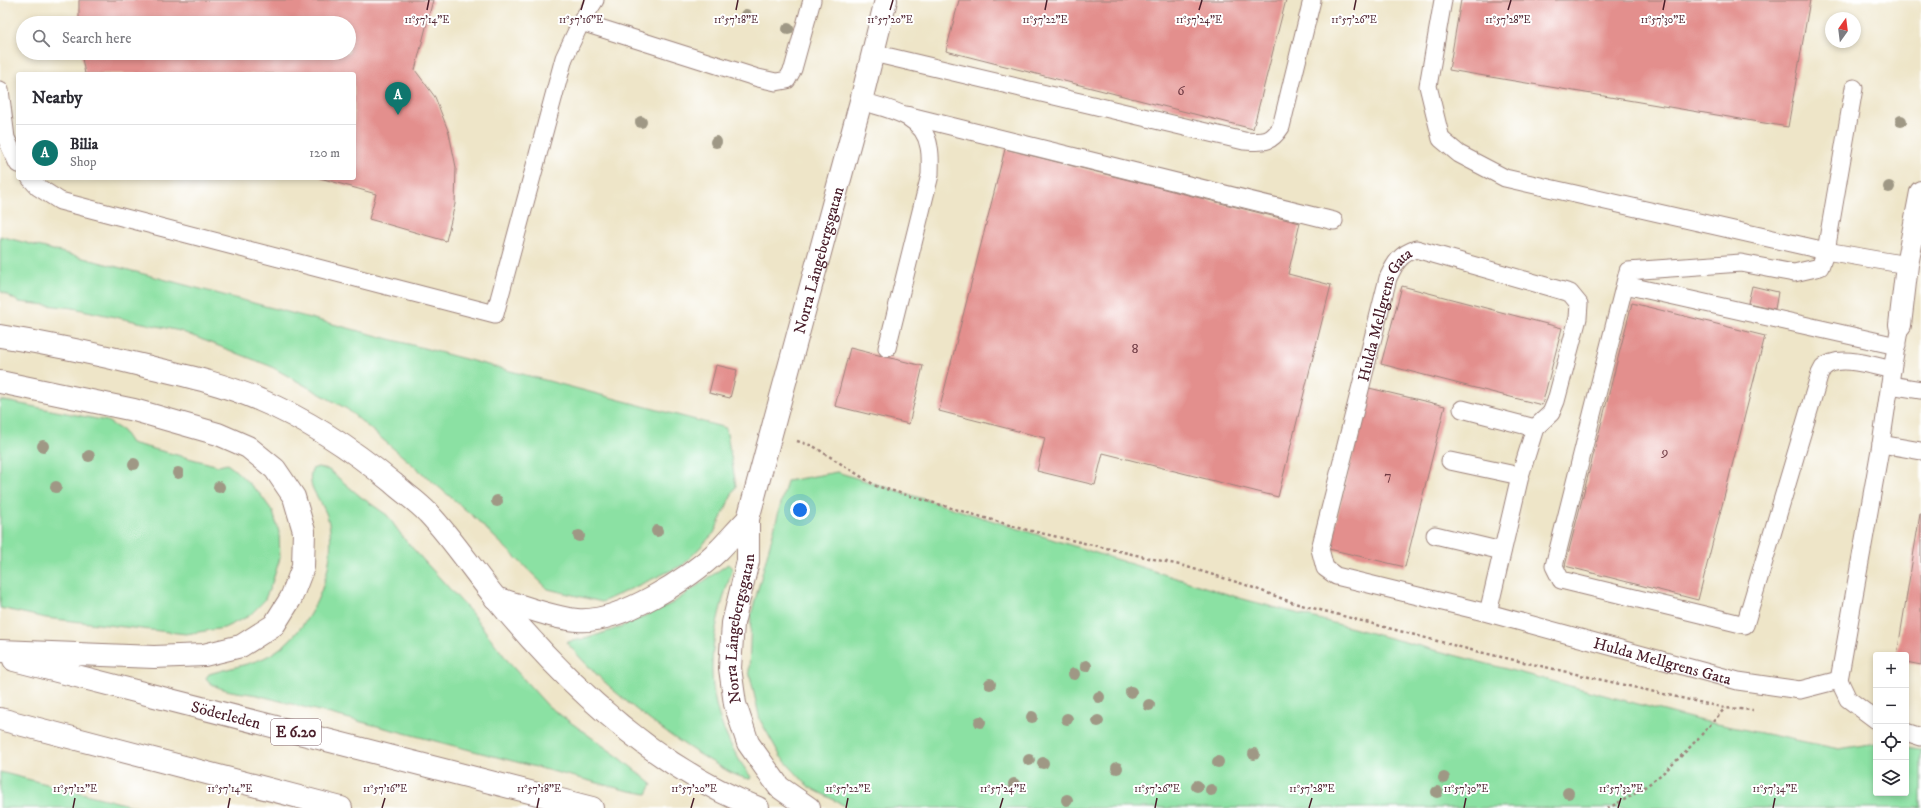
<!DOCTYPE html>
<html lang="en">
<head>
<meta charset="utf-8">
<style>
  :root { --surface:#fff; --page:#f7f7f7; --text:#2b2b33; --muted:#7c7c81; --line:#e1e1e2; --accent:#0f766e }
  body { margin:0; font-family:"IM FELL DW Pica",serif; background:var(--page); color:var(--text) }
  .controls { position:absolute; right:12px; bottom:12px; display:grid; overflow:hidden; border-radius:4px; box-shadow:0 2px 6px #0003 }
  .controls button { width:36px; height:36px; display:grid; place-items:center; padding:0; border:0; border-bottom:1px solid var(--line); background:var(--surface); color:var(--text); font:20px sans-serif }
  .compass { position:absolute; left:1825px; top:12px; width:36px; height:36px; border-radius:50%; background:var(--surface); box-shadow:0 2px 6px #0003; rotate:14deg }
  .you { position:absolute; left:800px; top:510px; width:14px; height:14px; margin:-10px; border:3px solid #fff; border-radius:50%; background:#1a73e8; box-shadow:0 0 0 6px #1a73e833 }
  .badge { display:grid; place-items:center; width:26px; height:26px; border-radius:50%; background:var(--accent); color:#fff; font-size:13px; font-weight:700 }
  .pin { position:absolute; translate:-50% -33px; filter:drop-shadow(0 1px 2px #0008) }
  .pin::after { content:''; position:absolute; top:21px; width:14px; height:12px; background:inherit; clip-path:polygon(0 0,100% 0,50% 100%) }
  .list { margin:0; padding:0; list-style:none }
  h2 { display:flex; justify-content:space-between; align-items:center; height:52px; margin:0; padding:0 16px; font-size:17px }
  h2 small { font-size:13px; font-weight:400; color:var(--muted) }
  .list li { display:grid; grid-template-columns:26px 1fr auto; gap:12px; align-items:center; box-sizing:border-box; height:56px; padding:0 16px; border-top:1px solid var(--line) }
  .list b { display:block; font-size:15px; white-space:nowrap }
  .list p { margin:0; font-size:13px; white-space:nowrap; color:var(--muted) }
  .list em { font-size:13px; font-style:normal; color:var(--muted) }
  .icon { flex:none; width:22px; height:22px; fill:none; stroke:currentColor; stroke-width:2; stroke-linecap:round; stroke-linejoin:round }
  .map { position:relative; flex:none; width:1921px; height:808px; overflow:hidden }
  .search { position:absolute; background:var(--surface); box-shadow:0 2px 6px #0003; left:16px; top:16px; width:340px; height:44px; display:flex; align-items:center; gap:10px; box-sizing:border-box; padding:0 14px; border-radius:22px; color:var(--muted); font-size:15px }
  .panel { position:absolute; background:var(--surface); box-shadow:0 2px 6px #0003; left:16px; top:72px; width:340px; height:108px; border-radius:4px }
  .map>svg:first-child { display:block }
  .green { fill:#8be1a3; stroke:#6a8067 }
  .building { fill:#e38f8d }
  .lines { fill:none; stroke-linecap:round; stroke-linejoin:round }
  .service-casing { stroke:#9c827a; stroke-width:19 }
  .minor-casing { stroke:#9c827a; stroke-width:24 }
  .trunk-casing { stroke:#9c827a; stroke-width:24 }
  .path { stroke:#9c827a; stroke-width:2.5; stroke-dasharray:3 3; stroke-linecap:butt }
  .service { stroke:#fff; stroke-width:17 }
  .minor { stroke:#fff; stroke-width:22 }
  .trunk { stroke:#fff; stroke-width:22 }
  .tree { fill:#9f9885 }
  .ticks { fill:none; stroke:#4a1f2b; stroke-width:1.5 }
  .labels { text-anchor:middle; stroke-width:4; stroke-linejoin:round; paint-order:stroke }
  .number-label { font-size:14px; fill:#703b44 }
  .shield { fill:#fff; stroke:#80626b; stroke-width:1 }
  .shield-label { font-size:15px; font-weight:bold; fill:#4a1f2b }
  .street-label { font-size:16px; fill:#4a1f2b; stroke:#fff }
  .ticks-label { font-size:10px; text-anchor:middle; fill:#4a1f2b; stroke:#fff; stroke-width:4; stroke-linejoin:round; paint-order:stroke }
</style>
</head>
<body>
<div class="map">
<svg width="1921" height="808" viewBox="0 0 1921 808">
  <rect width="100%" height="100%" fill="#fff"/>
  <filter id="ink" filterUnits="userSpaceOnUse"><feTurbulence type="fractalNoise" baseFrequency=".025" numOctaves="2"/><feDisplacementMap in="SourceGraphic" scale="8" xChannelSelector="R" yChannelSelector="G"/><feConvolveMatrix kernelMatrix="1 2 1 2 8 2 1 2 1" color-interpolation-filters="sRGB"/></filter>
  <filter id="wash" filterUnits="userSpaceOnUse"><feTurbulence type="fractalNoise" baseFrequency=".012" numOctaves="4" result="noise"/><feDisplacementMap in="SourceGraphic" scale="16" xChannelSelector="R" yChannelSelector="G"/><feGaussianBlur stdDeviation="0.9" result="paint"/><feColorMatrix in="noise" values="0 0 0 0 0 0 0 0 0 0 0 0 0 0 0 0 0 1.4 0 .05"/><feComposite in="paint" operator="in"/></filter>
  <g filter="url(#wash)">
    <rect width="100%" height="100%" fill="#eee5c8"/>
    <!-- green -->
    <g class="green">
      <path d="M 0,236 L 726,428 L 736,486 L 714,533 L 683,565 L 602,602 L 548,589 L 474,517 L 347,409 L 270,366 L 180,331 L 73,308 L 19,302 L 0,291 Z"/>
      <path d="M 0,400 L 107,421 L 123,431 L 131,443 L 219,466 L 227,464 L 235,470 L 260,494 L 273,512 L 279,532 L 280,558 L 272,583 L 264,601 L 249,616 L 224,628 L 186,634 L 46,618 L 0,608 Z"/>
      <path d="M 318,467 L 329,470 L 361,497 L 387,515 L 405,540 L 470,611 L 511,665 L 548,706 L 620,758 L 652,784 L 647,794 L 625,790 L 257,695 C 242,692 215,692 206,678 L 209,674 C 225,669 243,666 259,660 C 309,641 340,569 328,519 C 323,500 305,488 312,469 Z"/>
      <path d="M 837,472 L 1243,599 L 1698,720 L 1839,749 L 1876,743 L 1876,793 L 1906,793 L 1906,747 L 1921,749 L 1921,808 L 849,808 L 809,787 L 781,757 L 760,720 L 749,671 L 751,615 L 787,481 Z"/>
      <path d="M 728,564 L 732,568 L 732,571 C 705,649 700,708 751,777 L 750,779 C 735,777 721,767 709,760 C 655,728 607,689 566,642 L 588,638 L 618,628 L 673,603 Z"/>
      <path d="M 0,772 L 140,808 L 0,808 Z"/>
    </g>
    <g id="blocks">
      <!-- building -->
      <g class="building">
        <path d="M 79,0 L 433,0 L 415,70 L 435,97 L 449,133 L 456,167 L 455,204 L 446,241 L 369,219 L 376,194 L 320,178 L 354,178 L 354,74 L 85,74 L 81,53 L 349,53 L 349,23 L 79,23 Z"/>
        <path d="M 959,0 L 1286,0 L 1253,129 L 946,51 Z"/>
        <path d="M 1461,0 L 1810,0 L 1788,127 L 1449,70 Z"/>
        <path d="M 1005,149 L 1300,223 L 1288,274 L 1331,285 L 1278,497 L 1103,453 L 1095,485 L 1037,471 L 1045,438 L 939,411 Z"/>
        <path d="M 1402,286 L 1562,328 L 1542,405 L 1381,364 Z"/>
        <path d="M 1752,286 L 1778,292 L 1775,309 L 1748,303 Z"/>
        <path d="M 1632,303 L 1765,336 L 1698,600 L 1565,566 Z"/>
        <path d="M 850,348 L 923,366 L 909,424 L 835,406 Z"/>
        <path d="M 716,365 L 737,370 L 730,398 L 709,393 Z"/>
        <path d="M 1369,388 L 1445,406 L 1405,567 L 1329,549 Z"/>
        <path d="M 1920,514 L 1921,514 L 1921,665 L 1906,662 L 1906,655 L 1897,655 Z"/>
      </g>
    </g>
  </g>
  <g filter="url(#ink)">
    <use href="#blocks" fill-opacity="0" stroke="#9c827a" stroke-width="1"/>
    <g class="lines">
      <!-- service casing -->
      <g class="service-casing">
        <g id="service">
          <path d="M 1443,0 L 1428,86 L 1441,139 L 1459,154 L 1505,178 L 1826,251 L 1907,265"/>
          <path d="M 581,22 L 758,78 L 776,82 L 787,80 L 793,69 L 812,0"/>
          <path d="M 873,53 L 1244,141 C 1263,142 1270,144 1281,127 L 1312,0"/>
          <path d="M 1854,88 L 1826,251 L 1820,267 L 1794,273 L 1741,263 L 1628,271 L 1554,566 L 1561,580 L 1745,625 L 1818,380 C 1819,376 1821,371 1823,368 C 1838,353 1874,366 1892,370 L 1900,325"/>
          <path d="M 0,90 L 6,138 L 18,164"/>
          <path d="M 861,101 C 887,109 924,114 929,147 C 931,156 930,166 930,175 L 887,348"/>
          <path d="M 906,115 L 1334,221"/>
          <path d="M 30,178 L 38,187 L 60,201 L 495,314 L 564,58 L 581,22 L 595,0"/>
          <path d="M 1625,285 L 1897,346"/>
          <path d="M 1890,385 L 1921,390"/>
          <path d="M 1462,409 L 1535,428"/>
          <path d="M 1881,444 L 1921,451"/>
          <path d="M 1450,461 L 1520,476"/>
          <path d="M 1435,535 L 1502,551"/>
          <path id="s1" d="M 1488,613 L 1336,576 L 1325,568 L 1320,549 L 1388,278 C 1395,263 1400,254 1416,249 L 1570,293 L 1579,304 L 1578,318 L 1556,401 L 1551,413 L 1535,428 L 1520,476 L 1488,613 L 1738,681 L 1800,690 L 1839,680"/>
          <path d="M 1876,720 L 1848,699 L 1839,680 L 1881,444 L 1892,370"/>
          <path d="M 1906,732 L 1921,737"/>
        </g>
      </g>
      <!-- minor casing -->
      <g class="minor-casing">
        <g id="minor">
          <path d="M 1900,325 L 1907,265 L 1921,192"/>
          <path d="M 495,598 C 521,605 551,618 577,620 C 619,624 690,578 719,550 C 729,540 738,529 748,519"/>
          <path id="s2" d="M 809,808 L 779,787 L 748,743 L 735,704 L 730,668 L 733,623 L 748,561 L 748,519 L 861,101 L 886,0"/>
        </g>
      </g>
      <!-- trunk casing -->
      <g class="trunk-casing">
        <g id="trunk">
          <path d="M 0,336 C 49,344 97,354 145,366 C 183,375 224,384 260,400 C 308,420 353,450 393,483 C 404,493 418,502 428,513 C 451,537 473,570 494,596 C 565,683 654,767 758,808"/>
          <path d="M 0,382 L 134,410 L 218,434 L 248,447 L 275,469 L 294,497 L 304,531 L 303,567 L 291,598 L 274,625 L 241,646 L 204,655 L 154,657 L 0,651"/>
          <path id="s3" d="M 14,660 L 592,808"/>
          <path d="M 0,719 L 341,808"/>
        </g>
      </g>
      <!-- path -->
      <g class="path">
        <path d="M 797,441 L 813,446 L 876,486 L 1023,529 L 1184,566 L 1243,584 L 1294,603 L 1475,651 L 1725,708 L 1753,710"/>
        <path d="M 1607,808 C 1657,787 1690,748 1725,708"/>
      </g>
      <!-- service -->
      <use href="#service" class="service"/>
      <!-- minor -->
      <use href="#minor" class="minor"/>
      <!-- trunk -->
      <use href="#trunk" class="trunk"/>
    </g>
    <!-- trees -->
    <g class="tree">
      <circle cx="746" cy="15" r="6"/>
      <circle cx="788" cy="29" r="6"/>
      <circle cx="1901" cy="121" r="6"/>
      <circle cx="641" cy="122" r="6"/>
      <circle cx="716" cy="142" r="6"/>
      <circle cx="1889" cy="187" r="6"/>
      <circle cx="43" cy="446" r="6"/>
      <circle cx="89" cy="456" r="6"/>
      <circle cx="134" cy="464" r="6"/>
      <circle cx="178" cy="473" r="6"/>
      <circle cx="56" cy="487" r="6"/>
      <circle cx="219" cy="487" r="6"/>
      <circle cx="497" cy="501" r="6"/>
      <circle cx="657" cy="531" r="6"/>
      <circle cx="579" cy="536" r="6"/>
      <circle cx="1086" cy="666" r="6"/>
      <circle cx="1074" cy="674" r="6"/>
      <circle cx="990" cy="684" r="6"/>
      <circle cx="1131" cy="692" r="6"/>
      <circle cx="1099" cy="697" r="6"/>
      <circle cx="1149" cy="705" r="6"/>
      <circle cx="1032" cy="717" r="6"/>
      <circle cx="1067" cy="719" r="6"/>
      <circle cx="1098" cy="721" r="6"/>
      <circle cx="980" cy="722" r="6"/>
      <circle cx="1254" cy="754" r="6"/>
      <circle cx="1029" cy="760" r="6"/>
      <circle cx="1218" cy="762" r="6"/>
      <circle cx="1043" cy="763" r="6"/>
      <circle cx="1117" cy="768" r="6"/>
      <circle cx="1444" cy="778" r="6"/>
      <circle cx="1014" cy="784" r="6"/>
      <circle cx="1197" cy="786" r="6"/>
      <circle cx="1211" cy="790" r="6"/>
      <circle cx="1437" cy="792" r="6"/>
      <circle cx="1568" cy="793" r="6"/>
      <circle cx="1067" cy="800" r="6"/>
    </g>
  </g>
  <!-- ticks -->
  <path class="ticks" d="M 427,10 L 429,0M 581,10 L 584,0M 736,10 L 738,0M 890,10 L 893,0M 1045,10 L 1047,0M 1199,10 L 1202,0M 1354,10 L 1356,0M 1508,10 L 1511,0M 1663,10 L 1665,0M 73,808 L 75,798M 228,808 L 230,798M 382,808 L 385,798M 537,808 L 539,798M 691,808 L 694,798M 846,808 L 848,798M 1000,808 L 1003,798M 1155,808 L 1157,798M 1309,808 L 1312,798M 1464,808 L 1466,798M 1618,808 L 1621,798M 1773,808 L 1775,798"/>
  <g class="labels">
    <!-- number labels -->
    <g class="number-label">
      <text x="1181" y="95">6</text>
      <text x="1135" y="353">8</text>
      <text x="1665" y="456">9</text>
      <text x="1388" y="480">7</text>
    </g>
    <!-- shield labels -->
    <rect class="shield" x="271" y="719" width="50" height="26" rx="3"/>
    <g class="shield-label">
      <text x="296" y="737">E 6.20</text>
    </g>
    <!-- street labels -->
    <g class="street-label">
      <text dy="6" stroke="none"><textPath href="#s2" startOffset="587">Norra Långebergsgatan</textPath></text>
      <text dy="6" stroke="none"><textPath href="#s1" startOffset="434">Hulda Mellgrens Gata</textPath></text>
      <text dy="6" stroke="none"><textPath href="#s2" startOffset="208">Norra Långebergsgatan</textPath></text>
      <text dy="6" stroke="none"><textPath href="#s1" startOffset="1192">Hulda Mellgrens Gata</textPath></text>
      <text dy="6" stroke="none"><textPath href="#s3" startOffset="219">Söderleden</textPath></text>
    </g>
  </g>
  <g class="ticks-label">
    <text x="427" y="23">11°57'14"E</text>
    <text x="581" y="23">11°57'16"E</text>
    <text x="736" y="23">11°57'18"E</text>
    <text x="890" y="23">11°57'20"E</text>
    <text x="1045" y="23">11°57'22"E</text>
    <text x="1199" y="23">11°57'24"E</text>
    <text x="1354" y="23">11°57'26"E</text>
    <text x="1508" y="23">11°57'28"E</text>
    <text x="1663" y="23">11°57'30"E</text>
    <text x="75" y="792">11°57'12"E</text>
    <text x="230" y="792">11°57'14"E</text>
    <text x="385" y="792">11°57'16"E</text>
    <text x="539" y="792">11°57'18"E</text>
    <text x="694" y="792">11°57'20"E</text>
    <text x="848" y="792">11°57'22"E</text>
    <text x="1003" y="792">11°57'24"E</text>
    <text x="1157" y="792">11°57'26"E</text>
    <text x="1312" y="792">11°57'28"E</text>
    <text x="1466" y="792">11°57'30"E</text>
    <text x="1621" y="792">11°57'32"E</text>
    <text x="1775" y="792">11°57'34"E</text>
  </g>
</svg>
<div class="controls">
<button>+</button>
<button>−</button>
<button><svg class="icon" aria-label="locate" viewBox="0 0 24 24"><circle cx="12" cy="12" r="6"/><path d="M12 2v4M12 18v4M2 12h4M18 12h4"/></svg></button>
<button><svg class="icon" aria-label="layers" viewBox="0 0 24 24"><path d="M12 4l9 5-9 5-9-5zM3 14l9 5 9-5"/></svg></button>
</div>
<svg class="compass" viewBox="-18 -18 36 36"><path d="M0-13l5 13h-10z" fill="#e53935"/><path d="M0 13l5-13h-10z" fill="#7c7c81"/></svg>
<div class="you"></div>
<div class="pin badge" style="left:398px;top:115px">A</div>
<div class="search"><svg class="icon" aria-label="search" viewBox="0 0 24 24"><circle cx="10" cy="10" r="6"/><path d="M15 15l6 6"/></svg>Search here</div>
<section class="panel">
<h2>Nearby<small></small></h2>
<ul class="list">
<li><span class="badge">A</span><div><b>Bilia</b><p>Shop</p></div><em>120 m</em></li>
</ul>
</section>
</div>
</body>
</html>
